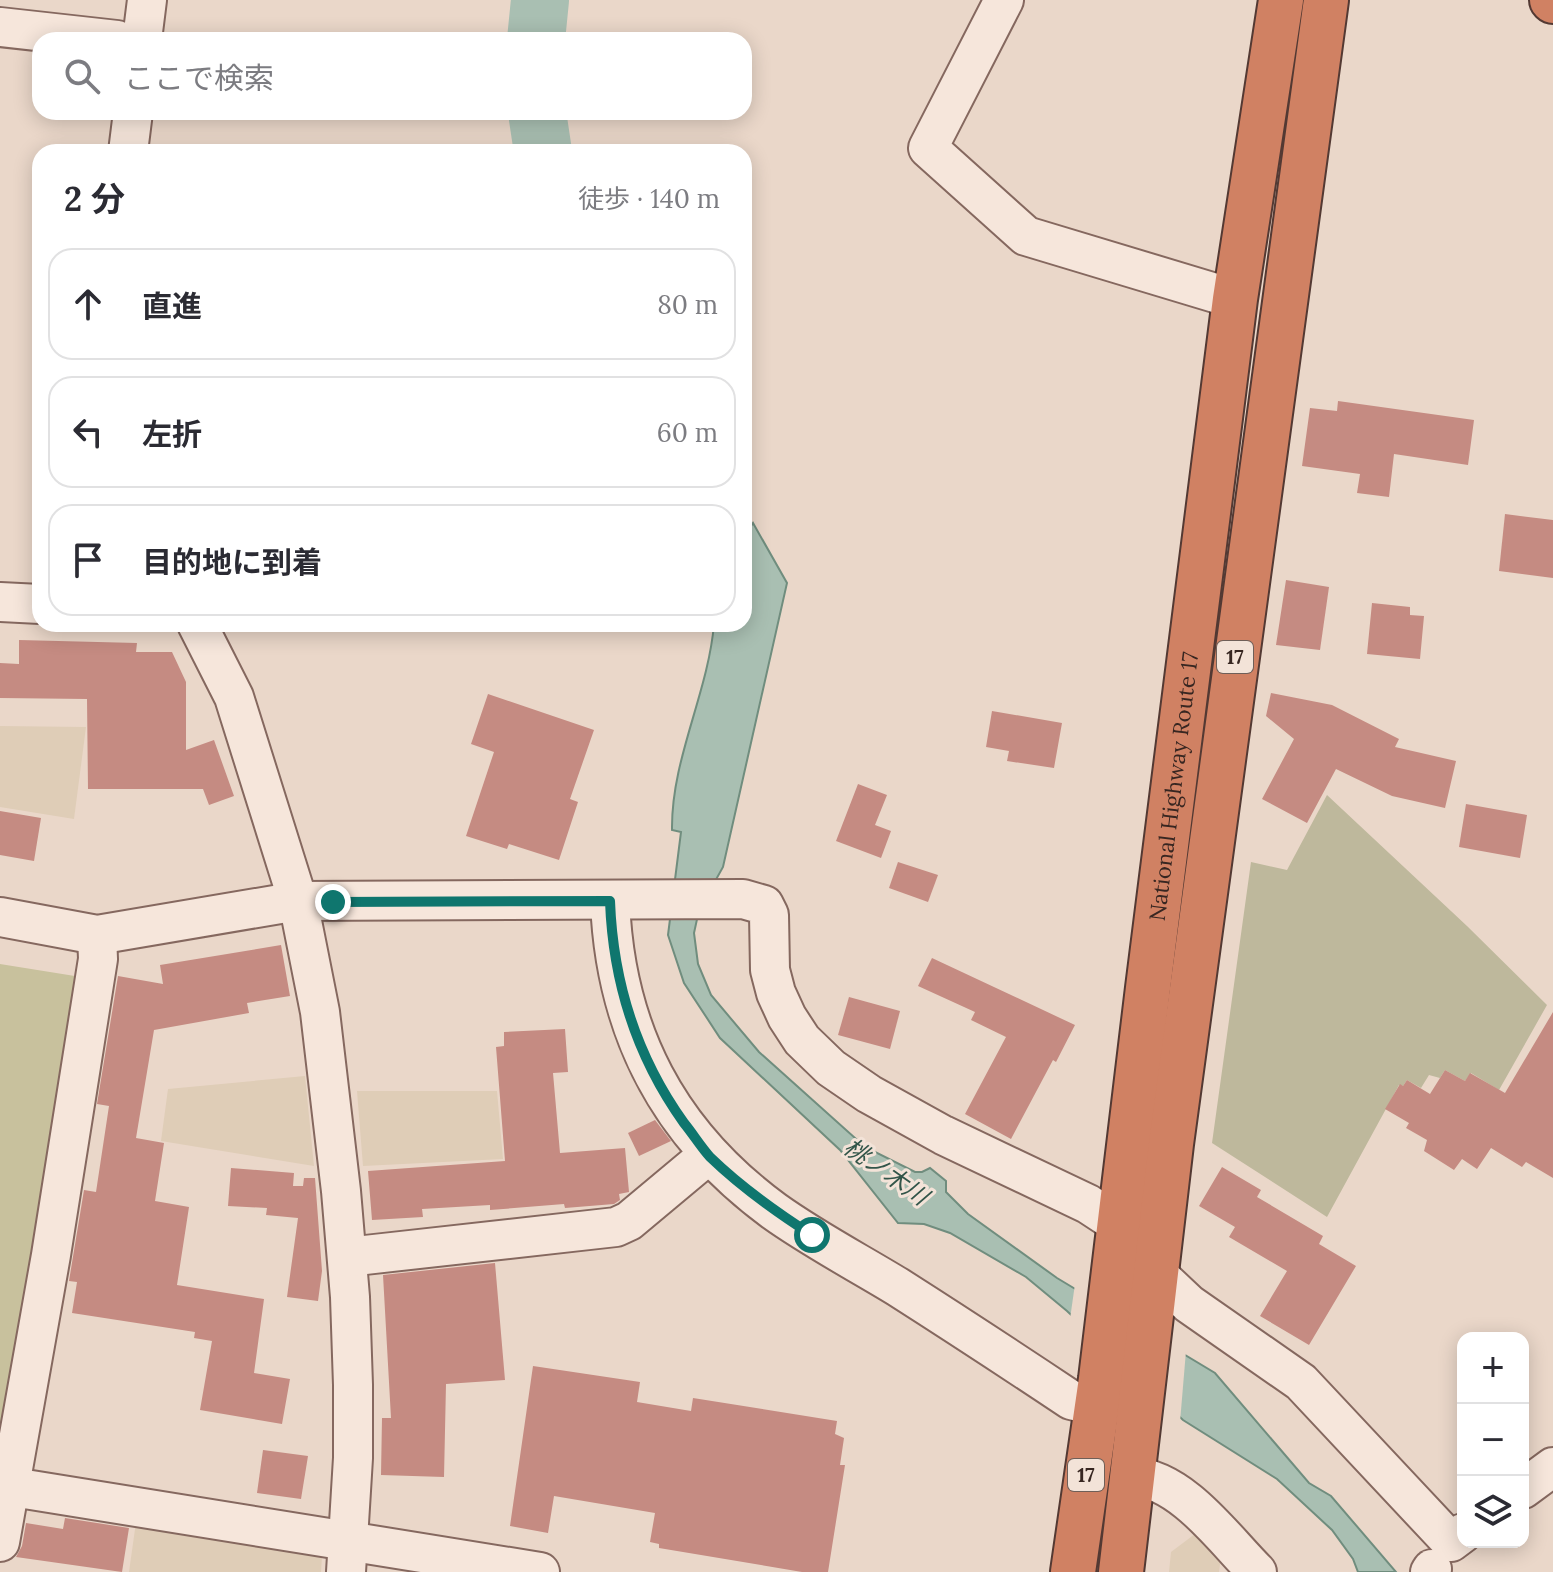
<!DOCTYPE html>
<html lang="ja">
<head>
<meta charset="utf-8">
<style>
  :root { --surface:#fff; --page:#f2f2f3; --text:#2b2b33; --muted:#7c7c81; --line:#e1e1e2 }
  body { margin:0; font-family:Lora,"Noto Sans JP",serif; background:var(--page); color:var(--text) }
  .controls { position:absolute; right:24px; bottom:24px; display:grid; overflow:hidden; border-radius:16px; box-shadow:0 4px 20px #0003 }
  .controls button { width:72px; height:72px; display:grid; place-items:center; padding:0; border:0; border-bottom:2px solid var(--line); background:var(--surface); color:var(--text); font:40px sans-serif }
  .stop { position:absolute; width:24px; height:24px; margin:-18px; border:6px solid #0f766e; border-radius:50%; background:#fff }
  .stop.end { background:#0f766e; border-color:#fff; box-shadow:0 2px 8px #0008 }
  .list { margin:0; padding:0; list-style:none }
  h2 { display:flex; justify-content:space-between; align-items:center; height:104px; margin:0; padding:0 32px; font-size:34px }
  h2 small { font-size:26px; font-weight:400; color:var(--muted) }
  .list li { display:grid; grid-template-columns:52px 1fr auto; gap:24px; align-items:center; box-sizing:border-box; height:112px; margin:0 16px 16px; padding:0 16px; border:2px solid var(--line); border-radius:24px }
  .list b { display:block; font-size:30px; white-space:nowrap }
  .list em { font-size:26px; font-style:normal; color:var(--muted) }
  .icon { flex:none; width:44px; height:44px; fill:none; stroke:currentColor; stroke-width:2; stroke-linecap:round; stroke-linejoin:round }
  .map { position:relative; flex:none; width:1553px; height:1572px; overflow:hidden }
  .search { position:absolute; background:var(--surface); box-shadow:0 4px 20px #0003; left:32px; top:32px; width:720px; height:88px; display:flex; align-items:center; gap:20px; box-sizing:border-box; padding:0 28px; border-radius:24px; color:var(--muted); font-size:30px }
  .panel { position:absolute; background:var(--surface); box-shadow:0 4px 20px #0003; left:32px; top:144px; width:720px; height:488px; border-radius:24px }
  .map>svg:first-child { display:block }
  .farmland { fill:#dfcdb7 }
  .green { fill:#c8c19d }
  .cemetery { fill:#beb89c }
  .water { fill:#a9bfb2; stroke:#708d7e; stroke-width:2 }
  .pier { fill:#ead7c9 }
  .lines { fill:none; stroke-linecap:round; stroke-linejoin:round }
  .river { stroke:#a9bfb2; stroke-width:58 }
  .building { fill:#c58b82 }
  .minor-casing { stroke:#85685f; stroke-width:42 }
  .highway-casing { stroke:#533933; stroke-width:48 }
  .minor { stroke:#f6e6db; stroke-width:38 }
  .highway { stroke:#d08163; stroke-width:44 }
  .route { stroke:#0f766e; stroke-width:10 }
  .labels { text-anchor:middle; stroke-width:6; stroke-linejoin:round; paint-order:stroke }
  .shield { fill:#f3e3d8; stroke:#6f5f58; stroke-width:2 }
  .shield-label { font-size:20px; font-weight:bold; fill:#372621 }
  .street-label { font-size:22px; fill:#372621; stroke:#f3e3d8 }
  .water-label { font-size:24px; font-style:italic; fill:#325549; stroke:#f3e3d8 }
</style>
</head>
<body>
<div class="map">
<svg width="1553" height="1572" viewBox="0 0 1553 1572">
  <rect width="100%" height="100%" fill="#ead7c9"/>
  <!-- farmland -->
  <g class="farmland">
    <path d="M 0,726 L 86,727 L 74,819 L 0,807 Z"/>
    <path d="M 305,1076 L 314,1166 L 161,1141 L 168,1089 Z"/>
    <path d="M 357,1091 L 497,1091 L 503,1159 L 363,1166 Z"/>
    <path d="M 137,1515 L 309,1544 L 322,1556 L 321,1572 L 129,1572 Z"/>
    <path d="M 1203,1528 L 1222,1548 L 1219,1572 L 1169,1572 L 1171,1552 Z"/>
  </g>
  <!-- green -->
  <path class="green" d="M 0,964 L 81,977 L 0,1441 Z"/>
  <!-- cemetery -->
  <path class="cemetery" d="M 1327,795 L 1467,926 L 1547,1005 L 1499,1090 L 1471,1073 L 1465,1081 L 1445,1070 L 1440,1078 L 1429,1075 L 1421,1088 L 1407,1080 L 1403,1086 L 1399,1085 L 1327,1217 L 1212,1143 L 1251,862 L 1287,870 Z"/>
  <!-- water -->
  <path class="water" d="M 753,523 L 787,583 L 723,867 L 699,910 L 694,933 L 698,964 L 711,995 L 759,1052 L 865,1147 L 915,1172 L 922,1172 L 930,1168 L 946,1181 L 946,1192 L 968,1214 L 1057,1278 L 1215,1373 L 1309,1483 L 1331,1496 L 1396,1572 L 1358,1572 L 1353,1559 L 1332,1530 L 1277,1479 L 1183,1420 L 1067,1311 L 1026,1277 L 950,1233 L 924,1224 L 898,1223 L 840,1150 L 720,1038 L 684,983 L 668,935 L 681,832 L 672,830 C 671,759 708,694 714,624 L 744,624 L 744,537 Z"/>
  <!-- pier -->
  <path class="pier" d="M 1075,1284 L 1186,1351 L 1180,1422 L 1070,1319 Z"/>
  <g class="lines">
    <!-- river -->
    <g class="river">
      <path d="M 536,40 L 540,0"/>
      <path d="M 537,112 L 543,152"/>
    </g>
  </g>
  <!-- building -->
  <g class="building">
    <path d="M 1338,401 L 1474,420 L 1468,465 L 1394,454 L 1389,497 L 1357,493 L 1360,474 L 1302,466 L 1310,408 L 1337,411 Z"/>
    <path d="M 1505,514 L 1553,520 L 1553,578 L 1499,571 Z"/>
    <path d="M 1286,580 L 1329,587 L 1320,650 L 1276,645 Z"/>
    <path d="M 1372,603 L 1410,607 L 1410,615 L 1424,616 L 1420,659 L 1367,654 Z"/>
    <path d="M 19,640 L 137,643 L 136,652 L 172,652 L 186,682 L 186,750 L 214,740 L 234,796 L 209,805 L 203,789 L 88,789 L 87,699 L 0,698 L 0,663 L 19,664 Z"/>
    <path d="M 1271,693 L 1332,705 L 1399,739 L 1395,747 L 1456,761 L 1445,808 L 1392,796 L 1336,769 L 1307,823 L 1262,799 L 1294,739 L 1266,716 Z"/>
    <path d="M 488,694 L 594,730 L 570,799 L 578,802 L 559,860 L 509,844 L 507,849 L 466,836 L 494,752 L 471,744 Z"/>
    <path d="M 992,711 L 1062,723 L 1054,768 L 1007,761 L 1009,751 L 986,747 Z"/>
    <path d="M 858,784 L 887,795 L 875,825 L 891,831 L 881,858 L 836,841 Z"/>
    <path d="M 1466,804 L 1527,815 L 1520,858 L 1459,847 Z"/>
    <path d="M 0,811 L 41,818 L 34,861 L 0,855 Z"/>
    <path d="M 898,862 L 938,875 L 928,902 L 889,888 Z"/>
    <path d="M 281,945 L 290,996 L 247,1003 L 249,1013 L 154,1030 L 136,1138 L 164,1143 L 155,1201 L 189,1207 L 177,1285 L 264,1299 L 254,1373 L 290,1379 L 282,1424 L 200,1410 L 212,1341 L 194,1338 L 195,1332 L 72,1313 L 77,1282 L 69,1281 L 84,1190 L 96,1192 L 109,1106 L 97,1104 L 118,976 L 163,984 L 160,965 Z"/>
    <path d="M 932,958 L 1075,1025 L 1056,1062 L 1053,1060 L 1011,1139 L 965,1114 L 1006,1037 L 971,1020 L 975,1012 L 918,986 Z"/>
    <path d="M 849,997 L 900,1011 L 890,1049 L 838,1035 Z"/>
    <path d="M 1553,1012 L 1553,1178 L 1526,1162 L 1522,1167 L 1491,1148 L 1477,1169 L 1462,1159 L 1454,1170 L 1424,1151 L 1427,1140 L 1406,1128 L 1409,1123 L 1385,1109 L 1400,1084 L 1403,1086 L 1407,1080 L 1430,1094 L 1445,1070 L 1465,1081 L 1470,1073 L 1505,1093 Z"/>
    <path d="M 565,1029 L 568,1072 L 553,1073 L 560,1153 L 625,1148 L 629,1192 L 619,1194 L 620,1200 L 614,1204 L 565,1208 L 564,1204 L 490,1210 L 490,1205 L 422,1209 L 423,1217 L 372,1220 L 368,1171 L 505,1161 L 496,1047 L 504,1046 L 504,1032 Z"/>
    <path d="M 655,1120 L 671,1141 L 639,1156 L 628,1133 Z"/>
    <path d="M 1222,1167 L 1261,1190 L 1257,1197 L 1323,1236 L 1319,1244 L 1356,1266 L 1309,1345 L 1260,1316 L 1287,1271 L 1229,1237 L 1235,1227 L 1199,1206 Z"/>
    <path d="M 231,1168 L 294,1173 L 293,1186 L 303,1186 L 304,1178 L 315,1178 L 322,1271 L 318,1301 L 287,1297 L 298,1218 L 266,1215 L 267,1208 L 228,1206 Z"/>
    <path d="M 495,1263 L 505,1380 L 446,1384 L 444,1477 L 381,1475 L 382,1418 L 391,1418 L 383,1275 Z"/>
    <path d="M 533,1366 L 640,1382 L 637,1402 L 691,1411 L 693,1398 L 837,1421 L 835,1434 L 844,1438 L 840,1465 L 845,1465 L 828,1572 L 802,1572 L 659,1548 L 659,1544 L 650,1542 L 655,1513 L 554,1496 L 548,1533 L 510,1526 Z"/>
    <path d="M 263,1450 L 308,1456 L 301,1499 L 257,1493 Z"/>
    <path d="M 65,1518 L 129,1528 L 122,1572 L 16,1557 L 22,1546 L 26,1523 L 63,1529 Z"/>
  </g>
  <g class="lines">
    <!-- minor casing -->
    <g class="minor-casing">
      <g id="minor">
        <path d="M 1004,0 L 928,148 L 1026,236 L 1235,299"/>
        <path d="M 0,27 L 117,40"/>
        <path d="M 142,40 L 147,0"/>
        <path d="M 128,152 L 133,112"/>
        <path d="M 0,602 L 40,604"/>
        <path d="M 197,624 L 234,697 L 298,901 L 320,1012 L 341,1191 L 350,1297 L 353,1385 L 353,1458 L 346,1572"/>
        <path d="M 610,901 C 615,1031 668,1133 774,1211 C 813,1239 857,1262 898,1287 C 956,1324 1014,1362 1071,1400 L 1095,1406"/>
        <path d="M 0,917 L 97,935 L 298,901 L 743,899 L 764,905 L 769,915 L 770,970 L 776,993 L 787,1017 L 802,1040 L 831,1068 L 869,1094 L 943,1135 L 1088,1204 L 1120,1225 L 1156,1273 L 1189,1304 L 1301,1382 L 1451,1542 L 1463,1533"/>
        <path d="M 347,1257 L 616,1227 L 629,1221 L 708,1155"/>
        <path d="M 1132,1476 C 1183,1480 1223,1538 1257,1572"/>
        <path d="M 0,1485 L 540,1572"/>
        <path d="M 1523,1489 L 1553,1467"/>
        <path d="M 0,1542 L 51,1255 L 98,959 L 97,935"/>
        <path d="M 1430,1572 L 1432,1569"/>
      </g>
    </g>
    <!-- highway casing -->
    <g class="highway-casing">
      <g id="highway">
        <path d="M 1552,0 L 1553,1"/>
        <path id="s1" d="M 1073,1572 L 1101,1379 L 1148,988 L 1235,299 L 1281,0"/>
        <path d="M 1121,1572 L 1171,1144 L 1326,0"/>
      </g>
    </g>
    <!-- minor -->
    <use href="#minor" class="minor"/>
    <!-- highway -->
    <use href="#highway" class="highway"/>
  </g>
  <g class="lines">
    <!-- route -->
    <path class="route" d="M 333,902 L 610,901 C 613,983 636,1056 684,1123 C 693,1134 701,1147 710,1157 C 741,1187 776,1212 812,1235"/>
  </g>
  <g class="labels">
    <!-- shield labels -->
    <g class="shield">
      <rect x="1217" y="641" width="36" height="32" rx="6"/>
      <rect x="1068" y="1459" width="36" height="32" rx="6"/>
    </g>
    <g class="shield-label">
      <text x="1235" y="664">17</text>
      <text x="1086" y="1482">17</text>
    </g>
    <!-- street labels -->
    <g class="street-label">
      <text dy="8" stroke="none"><textPath href="#s1" startOffset="792">National Highway Route 17</textPath></text>
    </g>
    <!-- water labels -->
    <g class="water-label">
      <text transform="translate(886 1172) rotate(35)" y="8">桃ノ木川</text>
    </g>
  </g>
</svg>
<div class="controls">
<button>+</button>
<button>−</button>
<button><svg class="icon" aria-label="layers" viewBox="0 0 24 24"><path d="M12 4l9 5-9 5-9-5zM3 14l9 5 9-5"/></svg></button>
</div>
<div class="stop" style="left:812px;top:1235px"></div>
<div class="stop end" style="left:333px;top:902px"></div>
<div class="search"><svg class="icon" aria-label="search" viewBox="0 0 24 24"><circle cx="10" cy="10" r="6"/><path d="M15 15l6 6"/></svg>ここで検索</div>
<section class="panel">
<h2>2 分<small>徒歩 · 140 m</small></h2>
<ul class="list">
<li><svg class="icon" aria-label="ahead" viewBox="0 0 24 24"><path d="M12 20V5M6 11l6-6 6 6"/></svg><div><b>直進</b></div><em>80 m</em></li>
<li><svg class="icon" aria-label="left" viewBox="0 0 24 24"><path d="M17 20v-9H6M10 6l-5 5 5 5"/></svg><div><b>左折</b></div><em>60 m</em></li>
<li><svg class="icon" aria-label="arrive" viewBox="0 0 24 24"><path d="M6 21V4h12l-3 4 3 4H6"/></svg><div><b>目的地に到着</b></div></li>
</ul>
</section>
</div>
</body>
</html>
